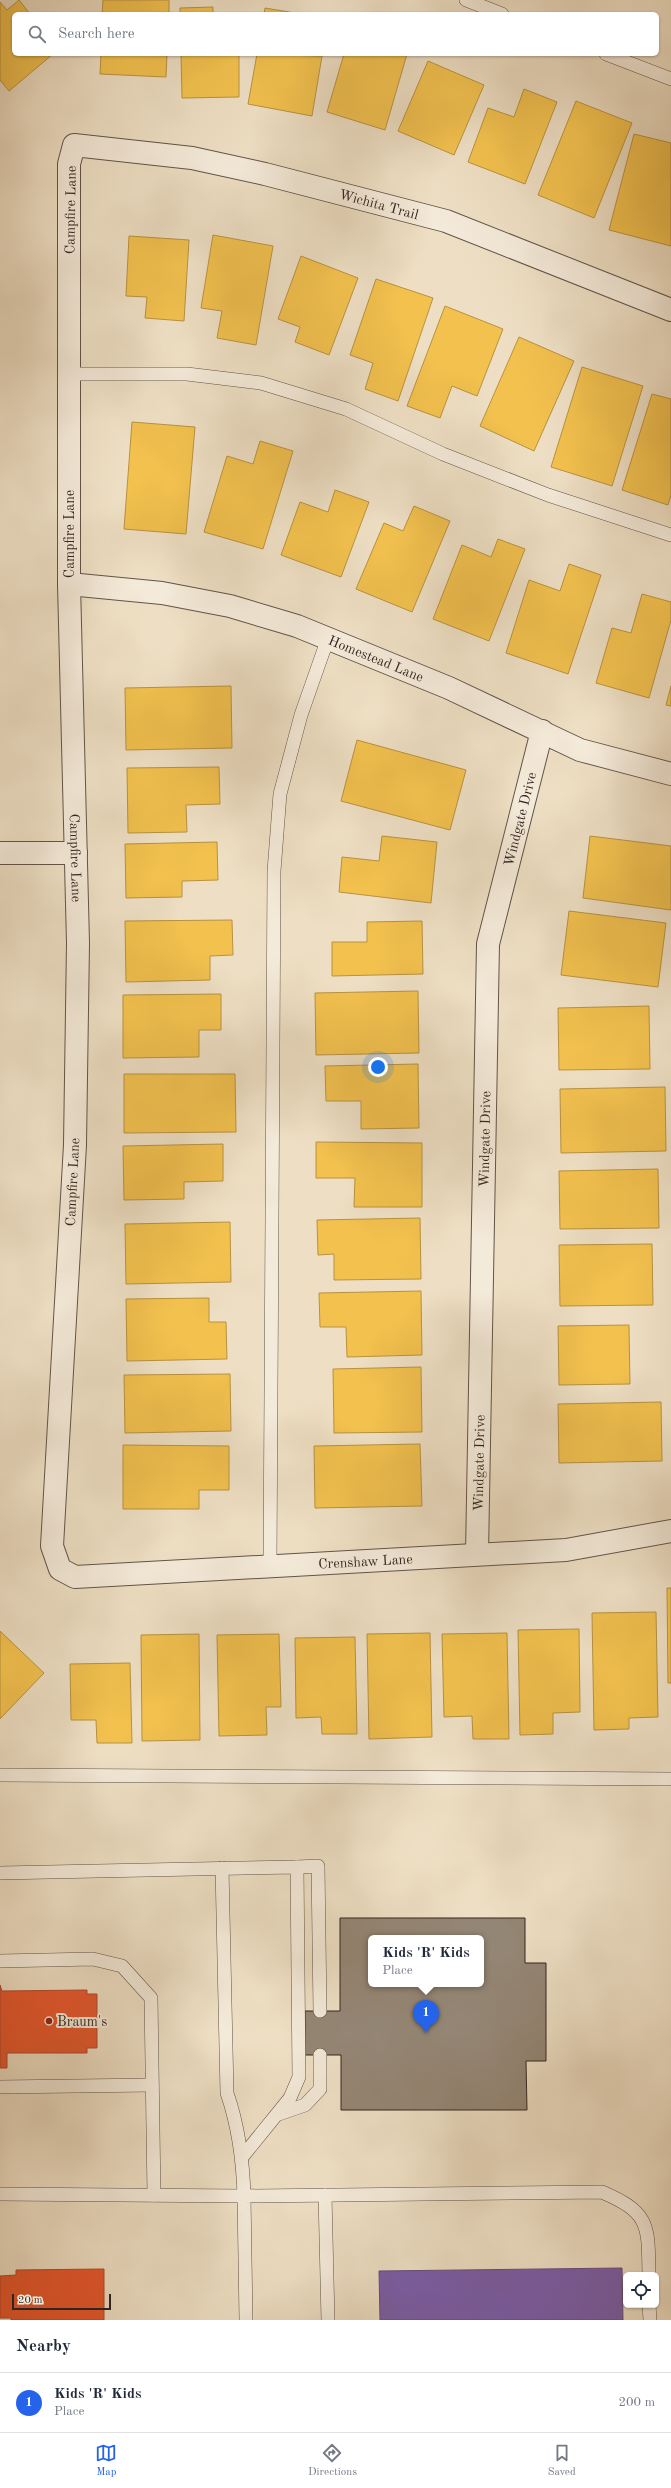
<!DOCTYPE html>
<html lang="en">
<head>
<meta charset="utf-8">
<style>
  :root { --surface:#fff; --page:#f2f2f3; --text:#1f2937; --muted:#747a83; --line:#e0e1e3; --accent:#2563eb }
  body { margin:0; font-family:"Old Standard TT",serif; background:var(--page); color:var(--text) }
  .controls { position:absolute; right:12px; bottom:12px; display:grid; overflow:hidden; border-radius:6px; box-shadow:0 1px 3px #0004 }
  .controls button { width:36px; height:36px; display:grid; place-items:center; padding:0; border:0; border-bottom:1px solid var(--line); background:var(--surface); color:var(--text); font:20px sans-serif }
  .scale { position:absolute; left:12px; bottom:10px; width:99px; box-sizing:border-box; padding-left:4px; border:2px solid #322520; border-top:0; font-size:11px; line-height:14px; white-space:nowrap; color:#322520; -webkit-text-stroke:3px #f4ead9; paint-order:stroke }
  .you { position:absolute; left:378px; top:1067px; width:14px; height:14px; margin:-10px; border:3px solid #fff; border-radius:50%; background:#1a73e8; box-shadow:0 0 0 6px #1a73e833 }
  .badge { display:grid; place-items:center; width:26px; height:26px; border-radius:50%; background:var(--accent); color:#fff; font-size:13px; font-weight:700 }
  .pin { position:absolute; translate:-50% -33px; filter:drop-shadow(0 1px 2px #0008) }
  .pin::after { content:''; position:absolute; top:21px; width:14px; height:12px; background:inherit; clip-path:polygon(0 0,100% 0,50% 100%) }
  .popup { position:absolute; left:368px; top:1935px; width:116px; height:52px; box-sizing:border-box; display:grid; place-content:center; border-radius:6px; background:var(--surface); filter:drop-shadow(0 1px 3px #0005); font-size:13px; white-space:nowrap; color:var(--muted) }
  .popup b { font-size:15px; color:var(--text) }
  .popup::after { content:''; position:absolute; left:50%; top:100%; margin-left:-8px; border:8px solid transparent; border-top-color:var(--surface) }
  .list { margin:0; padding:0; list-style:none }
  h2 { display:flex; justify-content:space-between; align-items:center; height:52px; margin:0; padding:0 16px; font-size:17px }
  h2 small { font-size:13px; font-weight:400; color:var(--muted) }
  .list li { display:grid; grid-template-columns:26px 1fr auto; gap:12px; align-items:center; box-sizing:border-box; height:60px; padding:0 16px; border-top:1px solid var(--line) }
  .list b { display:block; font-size:15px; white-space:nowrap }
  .list p { margin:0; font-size:13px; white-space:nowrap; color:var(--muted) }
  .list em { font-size:13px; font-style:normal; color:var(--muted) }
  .icon { flex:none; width:22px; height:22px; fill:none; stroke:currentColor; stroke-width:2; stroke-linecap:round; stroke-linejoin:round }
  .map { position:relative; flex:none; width:671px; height:2320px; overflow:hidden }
  .search { position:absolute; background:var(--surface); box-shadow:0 1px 3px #0004; left:12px; right:12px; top:12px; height:44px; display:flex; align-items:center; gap:10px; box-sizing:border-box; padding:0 14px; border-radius:6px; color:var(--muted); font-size:15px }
  .sheet { height:112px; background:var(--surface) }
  nav { display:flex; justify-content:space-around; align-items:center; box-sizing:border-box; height:56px; border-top:1px solid var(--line); background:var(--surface); font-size:11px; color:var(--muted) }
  nav a { display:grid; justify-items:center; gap:2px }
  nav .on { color:var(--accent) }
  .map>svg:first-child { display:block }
  .homes { fill:#f2c14e; stroke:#b89240 }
  .shops { fill:#e4572e; stroke:#af482a }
  .offices { fill:#7b5ea7; stroke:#654d7e }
  .building { fill:#948675; stroke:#322520; fill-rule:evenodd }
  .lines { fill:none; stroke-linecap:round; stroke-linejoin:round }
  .service-casing { stroke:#615449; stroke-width:14 }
  .minor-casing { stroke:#615449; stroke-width:24 }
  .service { stroke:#f4ead9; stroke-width:13 }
  .minor { stroke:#f4ead9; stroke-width:22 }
  .poi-dot { fill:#8f2418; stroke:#f4ead9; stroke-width:1.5 }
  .labels { text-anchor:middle; stroke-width:4; stroke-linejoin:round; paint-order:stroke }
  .street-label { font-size:14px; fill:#322520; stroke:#f4ead9 }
  .poi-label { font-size:14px; fill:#322520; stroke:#f4ead9; text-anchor:start }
</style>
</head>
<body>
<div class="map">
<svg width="671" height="2320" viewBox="0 0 671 2320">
  <rect width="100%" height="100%" fill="#eedfc4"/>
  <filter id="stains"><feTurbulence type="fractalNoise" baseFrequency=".005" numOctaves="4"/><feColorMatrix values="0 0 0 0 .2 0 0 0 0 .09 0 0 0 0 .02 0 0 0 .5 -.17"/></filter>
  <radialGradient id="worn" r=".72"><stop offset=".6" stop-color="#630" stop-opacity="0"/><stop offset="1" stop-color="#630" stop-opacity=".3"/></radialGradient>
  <!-- homes -->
  <g class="homes">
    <path d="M 19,0 L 30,14 L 14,14 L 14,54 L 53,54 L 9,91 L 0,80 L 0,2 L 7,10 Z"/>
    <path d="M 103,0 L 169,0 L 169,14 L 102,14 Z"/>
    <path d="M 213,7 L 213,14 L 180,14 L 180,8 Z"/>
    <path d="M 265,8 L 301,14 L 264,14 Z"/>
    <path d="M 101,54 L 167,54 L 166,77 L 100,74 Z"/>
    <path d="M 181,54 L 239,54 L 239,97 L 182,98 Z"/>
    <path d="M 257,54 L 322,56 L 312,116 L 248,104 Z"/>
    <path d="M 344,54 L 407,54 L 385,130 L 327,112 Z"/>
    <path d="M 428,61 L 484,85 L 454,155 L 398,131 Z"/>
    <path d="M 524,89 L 557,102 L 525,184 L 468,162 L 488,108 L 514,117 Z"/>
    <path d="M 576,101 L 632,123 L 594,218 L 538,195 Z"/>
    <path d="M 634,134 L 671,143 L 671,246 L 609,230 Z"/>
    <path d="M 213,235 L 273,246 L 256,345 L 217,338 L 222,311 L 201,308 Z"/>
    <path d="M 129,236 L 189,240 L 184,321 L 145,318 L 147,297 L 126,296 Z"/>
    <path d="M 301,256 L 358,278 L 329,355 L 295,342 L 300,327 L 278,319 Z"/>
    <path d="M 376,279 L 433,298 L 398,401 L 365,389 L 373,363 L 350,355 Z"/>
    <path d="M 445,306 L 503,329 L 477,396 L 452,386 L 440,418 L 407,406 Z"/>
    <path d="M 519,337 L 574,361 L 534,451 L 480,426 Z"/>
    <path d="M 582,367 L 643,386 L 612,486 L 551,467 Z"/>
    <path d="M 652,394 L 671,399 L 671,495 L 668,505 L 622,490 Z"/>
    <path d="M 132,422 L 195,427 L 186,534 L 124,529 Z"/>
    <path d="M 260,441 L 293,451 L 263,549 L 204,532 L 227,456 L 253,464 Z"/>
    <path d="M 335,490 L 369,502 L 341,577 L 281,555 L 300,502 L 328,512 Z"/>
    <path d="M 414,506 L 450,521 L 412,612 L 356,589 L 384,523 L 403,531 Z"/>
    <path d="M 498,539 L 525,549 L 489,641 L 433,619 L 462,545 L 491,557 Z"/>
    <path d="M 569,564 L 601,575 L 568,674 L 506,653 L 529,580 L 560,591 Z"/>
    <path d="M 642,594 L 671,602 L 671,620 L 649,698 L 596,683 L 612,628 L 631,633 Z"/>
    <path d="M 231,686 L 232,748 L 126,750 L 125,688 Z"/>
    <path d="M 671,686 L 671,706 L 666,705 Z"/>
    <path d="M 357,740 L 466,770 L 450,830 L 341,801 Z"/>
    <path d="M 219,767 L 220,804 L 186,805 L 187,832 L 128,833 L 127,768 Z"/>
    <path d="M 382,836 L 437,842 L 431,903 L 339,892 L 342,857 L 379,861 Z"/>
    <path d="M 590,836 L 671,846 L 671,910 L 583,898 Z"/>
    <path d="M 217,842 L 218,880 L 182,881 L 182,897 L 126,898 L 125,844 Z"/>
    <path d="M 569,911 L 666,923 L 658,987 L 561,975 Z"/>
    <path d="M 232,920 L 233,955 L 210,956 L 210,980 L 126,982 L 125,921 Z"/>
    <path d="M 422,921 L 423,974 L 332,976 L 332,942 L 367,942 L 367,922 Z"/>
    <path d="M 418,991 L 419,1053 L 316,1055 L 315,993 Z"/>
    <path d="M 221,994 L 221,1030 L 199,1030 L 199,1057 L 123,1058 L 123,995 Z"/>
    <path d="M 649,1006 L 650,1069 L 559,1070 L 558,1008 Z"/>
    <path d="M 418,1064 L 419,1128 L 361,1129 L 361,1101 L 326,1101 L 325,1066 Z"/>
    <path d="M 124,1074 L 235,1074 L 236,1132 L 124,1133 Z"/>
    <path d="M 665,1087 L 666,1151 L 561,1153 L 560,1089 Z"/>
    <path d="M 316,1142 L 422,1143 L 422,1207 L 354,1207 L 355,1178 L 316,1178 Z"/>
    <path d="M 223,1144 L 223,1181 L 184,1182 L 184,1199 L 124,1200 L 123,1146 Z"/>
    <path d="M 658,1169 L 659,1228 L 560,1229 L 559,1171 Z"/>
    <path d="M 420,1218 L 421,1279 L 334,1280 L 334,1254 L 318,1255 L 317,1220 Z"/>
    <path d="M 230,1222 L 231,1282 L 126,1284 L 125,1224 Z"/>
    <path d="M 652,1244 L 653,1305 L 560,1306 L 559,1245 Z"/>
    <path d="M 421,1291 L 422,1355 L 347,1357 L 346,1327 L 320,1327 L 319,1293 Z"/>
    <path d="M 209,1298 L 209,1322 L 226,1322 L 227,1359 L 127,1361 L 126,1299 Z"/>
    <path d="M 629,1325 L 630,1384 L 559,1385 L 558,1326 Z"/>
    <path d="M 421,1367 L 422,1432 L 334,1433 L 333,1369 Z"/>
    <path d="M 230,1374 L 231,1431 L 125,1433 L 124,1375 Z"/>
    <path d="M 661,1402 L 662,1461 L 559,1463 L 558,1404 Z"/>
    <path d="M 420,1444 L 422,1506 L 315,1508 L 314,1446 Z"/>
    <path d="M 123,1445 L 229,1446 L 229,1490 L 199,1490 L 199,1509 L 123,1509 Z"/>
    <path d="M 667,1588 L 671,1588 L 671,1683 L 668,1683 Z"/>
    <path d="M 656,1612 L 658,1717 L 629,1718 L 629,1729 L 594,1730 L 592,1613 Z"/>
    <path d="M 579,1629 L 580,1712 L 553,1713 L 553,1734 L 520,1735 L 518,1630 Z"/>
    <path d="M 0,1631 L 44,1673 L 0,1719 Z"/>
    <path d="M 430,1633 L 432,1737 L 369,1739 L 367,1634 Z"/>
    <path d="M 507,1633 L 509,1739 L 473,1739 L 472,1716 L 444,1717 L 442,1634 Z"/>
    <path d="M 199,1634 L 200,1740 L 142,1741 L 141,1635 Z"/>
    <path d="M 279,1634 L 281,1707 L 266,1707 L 267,1735 L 219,1736 L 217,1635 Z"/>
    <path d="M 355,1637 L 357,1734 L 322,1734 L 321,1717 L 296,1718 L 295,1638 Z"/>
    <path d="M 130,1663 L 132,1743 L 97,1743 L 96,1720 L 71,1720 L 70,1664 Z"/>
  </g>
  <!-- shops -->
  <g class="shops">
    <path d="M 0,1985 L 2,1991 L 87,1990 L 87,1994 L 97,1994 L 97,2048 L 87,2048 L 87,2053 L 7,2053 L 7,2068 L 0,2068 Z"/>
    <path d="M 104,2269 L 104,2320 L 11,2320 L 11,2318 L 0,2318 L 0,2276 L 16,2275 L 16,2270 Z"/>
  </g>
  <!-- offices -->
  <path class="offices" d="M 622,2268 L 623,2320 L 380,2320 L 379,2271 Z"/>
  <!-- building -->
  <path class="building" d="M 340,1918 L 525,1918 L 525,1963 L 546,1963 L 546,2061 L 526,2061 L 527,2110 L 341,2110 L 341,2055 L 305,2055 L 305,2011 L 340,2011 ZM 371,1938 L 481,1938 L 481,1984 L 371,1984 Z"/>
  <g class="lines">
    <!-- service casing -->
    <g class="service-casing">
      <g id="service">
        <path d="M 466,0 L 502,14"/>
        <path d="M 606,54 L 671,79"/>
        <path d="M 69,374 L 187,374 L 261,383 L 346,409 L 443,454 L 548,495 L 671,535"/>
        <path d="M 270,1566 L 274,871 L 280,794 L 301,715 L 328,638"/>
        <path d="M 0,1775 L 671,1779"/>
        <path d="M 297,1867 L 318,1866 L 320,2011"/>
        <path d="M 0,1873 L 297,1867 L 299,2077 L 290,2098 L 243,2156"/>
        <path d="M 0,1961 L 93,1959 L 122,1966 L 151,1998 L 154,2195"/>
        <path d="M 0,2087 L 152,2085"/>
        <path d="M 279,2114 L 305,2105 L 320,2089 L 320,2055"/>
        <path d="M 0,2194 L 244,2196 C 243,2160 239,2128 227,2093 L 222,1868"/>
        <path d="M 325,2195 L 328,2320"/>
        <path d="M 649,2305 L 650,2320"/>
        <path d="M 246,2320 L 244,2196 L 602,2192 C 651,2213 648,2226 649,2275"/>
      </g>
    </g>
    <!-- minor casing -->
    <g class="minor-casing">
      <g id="minor">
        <path id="s1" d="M 671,310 L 446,221 L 265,174 L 192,158 L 74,145 L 69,164 L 69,584 L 78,943 L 75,1145 L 52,1546 L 60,1569 L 75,1577 L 566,1550 L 671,1531"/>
        <path id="s2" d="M 69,584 L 162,593 L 230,606 L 297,626 L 449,688 L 580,750 L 671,774"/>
        <path d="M 0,853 L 76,853"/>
        <path id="s3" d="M 477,1554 L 488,944 L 542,731"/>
      </g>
    </g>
    <!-- service -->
    <use href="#service" class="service"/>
    <!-- minor -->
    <use href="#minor" class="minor"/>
  </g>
  <!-- markers -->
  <circle class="poi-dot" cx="49" cy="2021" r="4"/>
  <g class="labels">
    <!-- street labels -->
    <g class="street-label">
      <text transform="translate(379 204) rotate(15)" y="5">Wichita Trail</text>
      <text transform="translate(70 210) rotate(-89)" y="5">Campfire Lane</text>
      <text transform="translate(69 534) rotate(-90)" y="5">Campfire Lane</text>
      <text dy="5" stroke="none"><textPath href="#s2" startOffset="318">Homestead Lane</textPath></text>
      <text dy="5" stroke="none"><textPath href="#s3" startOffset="739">Windgate Drive</textPath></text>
      <text dy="5" stroke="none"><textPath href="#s1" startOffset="1336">Campfire Lane</textPath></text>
      <text dy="5" stroke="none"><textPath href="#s3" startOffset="415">Windgate Drive</textPath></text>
      <text transform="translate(72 1182) rotate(-87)" y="5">Campfire Lane</text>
      <text dy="5" stroke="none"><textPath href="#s3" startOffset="91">Windgate Drive</textPath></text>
      <text dy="5" stroke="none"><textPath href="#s1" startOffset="2357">Crenshaw Lane</textPath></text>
    </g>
    <!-- poi labels -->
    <g class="poi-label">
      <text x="57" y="2026">Braum's</text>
    </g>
  </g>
  <rect width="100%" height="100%" filter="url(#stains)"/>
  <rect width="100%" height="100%" fill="url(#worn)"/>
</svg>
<div class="controls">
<button><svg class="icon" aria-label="locate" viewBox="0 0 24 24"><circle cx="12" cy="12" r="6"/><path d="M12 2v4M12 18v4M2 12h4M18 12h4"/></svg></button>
</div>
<div class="scale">20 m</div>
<div class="you"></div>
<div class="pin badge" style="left:426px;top:2033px">1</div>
<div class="popup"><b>Kids 'R' Kids</b>Place</div>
<div class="search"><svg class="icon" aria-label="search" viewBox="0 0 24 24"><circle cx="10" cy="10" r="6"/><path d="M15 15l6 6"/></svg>Search here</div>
</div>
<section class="sheet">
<h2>Nearby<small></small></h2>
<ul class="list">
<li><span class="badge">1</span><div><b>Kids 'R' Kids</b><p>Place</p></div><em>200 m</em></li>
</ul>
</section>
<nav>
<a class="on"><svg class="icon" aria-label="map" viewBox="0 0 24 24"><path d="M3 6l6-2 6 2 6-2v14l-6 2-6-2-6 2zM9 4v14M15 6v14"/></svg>Map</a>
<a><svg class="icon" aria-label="directions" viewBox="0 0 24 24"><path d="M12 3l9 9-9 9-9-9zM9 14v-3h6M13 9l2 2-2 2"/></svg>Directions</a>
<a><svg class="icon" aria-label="saved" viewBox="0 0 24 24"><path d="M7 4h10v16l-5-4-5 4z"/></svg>Saved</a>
</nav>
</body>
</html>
